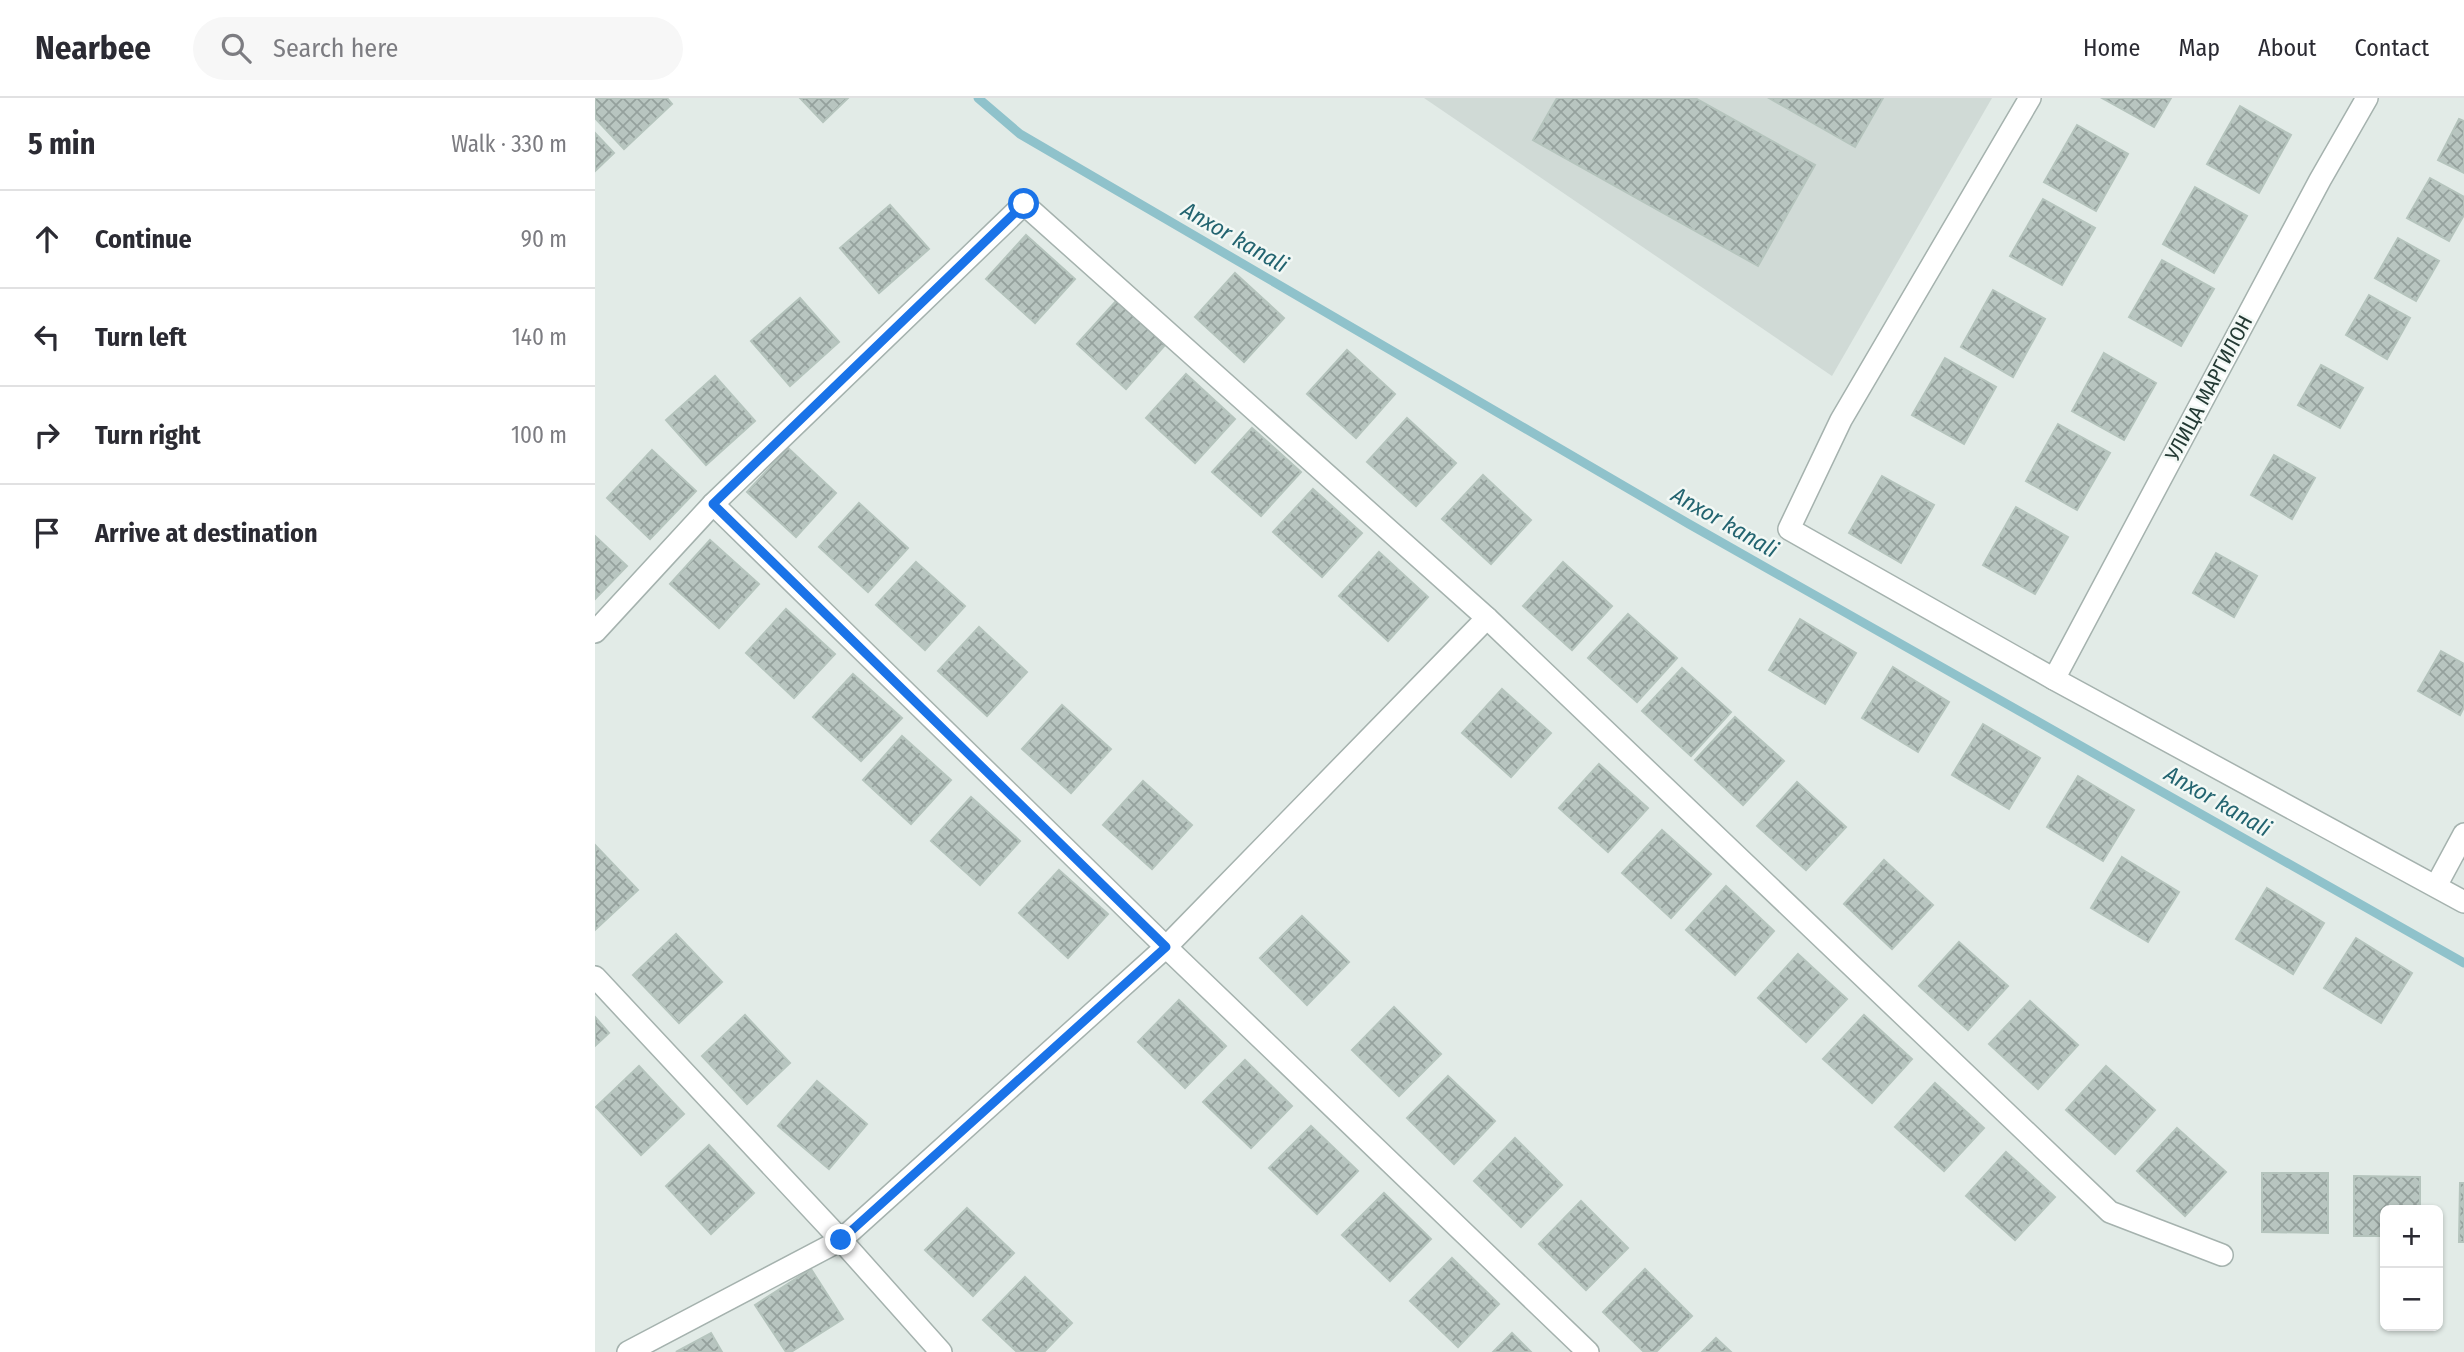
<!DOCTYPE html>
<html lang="en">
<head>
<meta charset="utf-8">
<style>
  :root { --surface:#fff; --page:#f7f7f7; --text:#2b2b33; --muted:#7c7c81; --line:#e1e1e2 }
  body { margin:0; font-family:"Fira Sans Condensed",sans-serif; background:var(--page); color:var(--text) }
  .controls { position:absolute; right:21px; bottom:21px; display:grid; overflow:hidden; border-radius:10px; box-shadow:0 2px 5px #0004 }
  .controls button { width:63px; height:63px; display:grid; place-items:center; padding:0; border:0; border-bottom:2px solid var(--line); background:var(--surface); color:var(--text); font:35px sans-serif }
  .stop { position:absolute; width:21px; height:21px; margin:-16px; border:5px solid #1a73e8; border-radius:50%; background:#fff }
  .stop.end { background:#1a73e8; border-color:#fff; box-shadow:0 2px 7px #0008 }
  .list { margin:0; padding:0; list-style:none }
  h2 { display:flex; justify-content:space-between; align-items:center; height:91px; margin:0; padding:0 28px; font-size:30px }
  h2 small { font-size:23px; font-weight:400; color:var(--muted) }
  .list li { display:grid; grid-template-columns:46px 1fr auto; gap:21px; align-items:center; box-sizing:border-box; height:98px; padding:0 28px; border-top:2px solid var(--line) }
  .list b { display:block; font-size:26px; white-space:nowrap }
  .list em { font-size:23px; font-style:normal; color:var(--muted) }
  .icon { flex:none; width:38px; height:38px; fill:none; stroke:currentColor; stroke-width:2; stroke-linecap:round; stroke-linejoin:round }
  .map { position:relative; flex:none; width:1869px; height:1254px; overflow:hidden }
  header { display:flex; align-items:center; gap:42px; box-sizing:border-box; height:98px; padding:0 35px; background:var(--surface); border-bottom:2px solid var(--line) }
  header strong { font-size:33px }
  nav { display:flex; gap:38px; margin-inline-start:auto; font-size:24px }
  .search { width:490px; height:63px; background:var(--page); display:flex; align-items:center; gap:18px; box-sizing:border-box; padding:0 24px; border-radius:38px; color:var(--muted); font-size:26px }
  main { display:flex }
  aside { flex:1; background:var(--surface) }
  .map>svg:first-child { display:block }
  .built { fill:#d0dad6 }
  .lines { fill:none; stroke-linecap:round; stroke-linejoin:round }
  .stream { stroke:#8fc2cb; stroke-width:9 }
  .building { fill:url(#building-cross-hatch); stroke:#b5c4bd; stroke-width:2 }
  .minor-casing { stroke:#a5b2ae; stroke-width:24 }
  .minor { stroke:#fff; stroke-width:21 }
  .route { stroke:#1a73e8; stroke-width:9 }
  .labels { text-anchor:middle; stroke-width:5; stroke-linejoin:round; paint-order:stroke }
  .street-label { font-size:21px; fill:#243a34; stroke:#f2f8f5 }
  .water-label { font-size:23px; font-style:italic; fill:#236470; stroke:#f2f8f5 }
</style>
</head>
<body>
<header>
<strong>Nearbee</strong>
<div class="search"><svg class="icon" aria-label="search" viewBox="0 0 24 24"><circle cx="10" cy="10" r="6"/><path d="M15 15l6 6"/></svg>Search here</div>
<nav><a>Home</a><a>Map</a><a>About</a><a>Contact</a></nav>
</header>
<main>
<aside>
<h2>5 min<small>Walk · 330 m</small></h2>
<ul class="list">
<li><svg class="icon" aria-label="ahead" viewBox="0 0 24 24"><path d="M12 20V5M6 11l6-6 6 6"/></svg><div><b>Continue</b></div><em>90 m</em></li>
<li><svg class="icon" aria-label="left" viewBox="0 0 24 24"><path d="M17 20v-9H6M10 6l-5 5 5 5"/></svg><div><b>Turn left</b></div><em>140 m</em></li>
<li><svg class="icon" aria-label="right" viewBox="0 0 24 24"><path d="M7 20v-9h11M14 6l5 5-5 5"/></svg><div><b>Turn right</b></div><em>100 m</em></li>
<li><svg class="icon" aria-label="arrive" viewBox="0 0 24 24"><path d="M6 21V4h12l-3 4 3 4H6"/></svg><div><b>Arrive at destination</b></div></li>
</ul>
</aside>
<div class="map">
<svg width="1869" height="1254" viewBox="0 0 1869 1254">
  <defs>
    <pattern id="building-cross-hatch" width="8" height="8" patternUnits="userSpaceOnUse" patternTransform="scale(1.75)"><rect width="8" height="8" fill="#b8c5c0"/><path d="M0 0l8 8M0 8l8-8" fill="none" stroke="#95a19d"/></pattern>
  </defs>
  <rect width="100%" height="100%" fill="#e2ebe7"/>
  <!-- built -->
  <path class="built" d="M 829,0 L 1397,0 L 1237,278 Z"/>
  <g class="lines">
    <!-- stream -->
    <path class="stream" d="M 383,0 L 425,36 L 1094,426 L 1869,865"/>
  </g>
  <!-- building -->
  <g class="building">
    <path d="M 0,0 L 72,0 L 77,6 L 29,51 L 0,20 Z"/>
    <path d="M 205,0 L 253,0 L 228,24 Z"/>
    <path d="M 962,0 L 1100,0 L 1220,67 L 1163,168 L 938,42 Z"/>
    <path d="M 1174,0 L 1288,0 L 1260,49 Z"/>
    <path d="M 1507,0 L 1576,0 L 1559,29 Z"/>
    <path d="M 1645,8 L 1696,37 L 1664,95 L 1612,66 Z"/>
    <path d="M 1864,21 L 1869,23 L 1869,75 L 1843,62 Z"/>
    <path d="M 1482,27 L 1533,56 L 1501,113 L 1449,84 Z"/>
    <path d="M 0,35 L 19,55 L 0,73 Z"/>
    <path d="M 1835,80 L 1869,99 L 1869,117 L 1854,143 L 1812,120 Z"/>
    <path d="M 1600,89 L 1652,118 L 1619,175 L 1568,146 Z"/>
    <path d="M 1448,101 L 1500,130 L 1467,187 L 1415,158 Z"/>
    <path d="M 295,107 L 334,151 L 284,195 L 245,150 Z"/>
    <path d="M 431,137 L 480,181 L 440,225 L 391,181 Z"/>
    <path d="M 1803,140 L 1844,163 L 1821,203 L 1780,180 Z"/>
    <path d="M 1567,162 L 1619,191 L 1586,248 L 1534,219 Z"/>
    <path d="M 640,175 L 689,220 L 649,264 L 600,219 Z"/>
    <path d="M 1398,192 L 1450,221 L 1418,279 L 1366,249 Z"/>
    <path d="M 1774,197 L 1815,220 L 1792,261 L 1751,237 Z"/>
    <path d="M 205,200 L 244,244 L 195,288 L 156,243 Z"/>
    <path d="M 522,202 L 570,247 L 531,291 L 482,246 Z"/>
    <path d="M 752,252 L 800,296 L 761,340 L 712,296 Z"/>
    <path d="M 1509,255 L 1561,285 L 1529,342 L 1477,313 Z"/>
    <path d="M 1350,260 L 1401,289 L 1369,346 L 1317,317 Z"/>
    <path d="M 1726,267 L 1768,290 L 1745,330 L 1703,307 Z"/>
    <path d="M 591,276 L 640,321 L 600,365 L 551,320 Z"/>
    <path d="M 120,278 L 160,323 L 111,367 L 71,322 Z"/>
    <path d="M 812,320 L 861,365 L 821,408 L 772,364 Z"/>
    <path d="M 1463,326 L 1515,355 L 1482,412 L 1431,383 Z"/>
    <path d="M 657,330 L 706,374 L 666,418 L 617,374 Z"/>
    <path d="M 193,350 L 241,395 L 201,439 L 152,394 Z"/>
    <path d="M 57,352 L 101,393 L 55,441 L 12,400 Z"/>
    <path d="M 1679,357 L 1720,380 L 1697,421 L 1656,397 Z"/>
    <path d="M 888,377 L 936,422 L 896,466 L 847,421 Z"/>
    <path d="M 1287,378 L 1339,407 L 1306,465 L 1254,435 Z"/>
    <path d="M 718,391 L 767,435 L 727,479 L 678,434 Z"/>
    <path d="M 264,405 L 313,450 L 273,494 L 224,449 Z"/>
    <path d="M 1421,409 L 1473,439 L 1440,496 L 1388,467 Z"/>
    <path d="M 0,438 L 32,468 L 0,501 Z"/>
    <path d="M 115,442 L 164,486 L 124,530 L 75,486 Z"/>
    <path d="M 784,454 L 833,499 L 793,543 L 744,498 Z"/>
    <path d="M 1621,455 L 1662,478 L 1639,519 L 1598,495 Z"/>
    <path d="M 321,464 L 370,508 L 330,552 L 281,507 Z"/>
    <path d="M 968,464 L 1017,508 L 977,552 L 928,508 Z"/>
    <path d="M 191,511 L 240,556 L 199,600 L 151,555 Z"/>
    <path d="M 1033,516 L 1082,560 L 1042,604 L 993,560 Z"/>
    <path d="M 1205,521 L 1261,555 L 1230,606 L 1174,572 Z"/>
    <path d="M 384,529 L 432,574 L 392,618 L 343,573 Z"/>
    <path d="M 1846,553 L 1869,566 L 1869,609 L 1865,617 L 1823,593 Z"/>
    <path d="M 1298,569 L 1354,604 L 1323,654 L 1267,620 Z"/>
    <path d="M 1087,570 L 1136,614 L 1096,658 L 1047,613 Z"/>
    <path d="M 258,576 L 307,620 L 266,663 L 218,619 Z"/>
    <path d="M 907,591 L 956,635 L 916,679 L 867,635 Z"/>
    <path d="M 467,607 L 516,651 L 476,695 L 427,651 Z"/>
    <path d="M 1140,619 L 1189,663 L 1148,707 L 1100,662 Z"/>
    <path d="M 1388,626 L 1445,660 L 1414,711 L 1357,677 Z"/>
    <path d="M 307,638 L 356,682 L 316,726 L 268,682 Z"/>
    <path d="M 1004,666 L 1053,710 L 1013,754 L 964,710 Z"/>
    <path d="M 1483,678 L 1539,712 L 1508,763 L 1452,729 Z"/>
    <path d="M 548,683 L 597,727 L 557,771 L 508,727 Z"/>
    <path d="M 1202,684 L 1251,729 L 1211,772 L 1162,728 Z"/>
    <path d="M 376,699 L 425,743 L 385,787 L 336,743 Z"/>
    <path d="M 1067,732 L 1116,776 L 1076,820 L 1027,775 Z"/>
    <path d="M 0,747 L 43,792 L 0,832 Z"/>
    <path d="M 1527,759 L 1584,794 L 1553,844 L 1496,810 Z"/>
    <path d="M 1289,762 L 1338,807 L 1297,851 L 1249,806 Z"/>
    <path d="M 464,772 L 513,816 L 473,860 L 424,815 Z"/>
    <path d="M 1131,788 L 1179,833 L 1140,877 L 1091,832 Z"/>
    <path d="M 1672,790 L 1729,825 L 1698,876 L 1641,841 Z"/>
    <path d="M 707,818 L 754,864 L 712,907 L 665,860 Z"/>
    <path d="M 81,836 L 127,884 L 84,925 L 38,877 Z"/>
    <path d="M 1761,840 L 1817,875 L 1786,925 L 1729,890 Z"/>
    <path d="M 1364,844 L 1413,888 L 1373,932 L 1324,888 Z"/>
    <path d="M 1203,856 L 1252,901 L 1211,944 L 1163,900 Z"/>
    <path d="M 584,902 L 631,948 L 590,990 L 543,944 Z"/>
    <path d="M 1435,903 L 1483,947 L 1443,991 L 1394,946 Z"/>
    <path d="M 799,909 L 846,956 L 804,998 L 757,952 Z"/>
    <path d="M 150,917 L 195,965 L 152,1006 L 107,958 Z"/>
    <path d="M 1269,917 L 1317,961 L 1277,1005 L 1228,961 Z"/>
    <path d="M 0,919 L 14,935 L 0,948 Z"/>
    <path d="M 650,962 L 697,1008 L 656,1050 L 608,1004 Z"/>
    <path d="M 44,968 L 89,1016 L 46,1057 L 1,1009 Z"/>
    <path d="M 1511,968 L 1560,1012 L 1520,1056 L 1471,1012 Z"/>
    <path d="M 853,978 L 900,1023 L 859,1066 L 812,1020 Z"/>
    <path d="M 222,983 L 272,1026 L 234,1071 L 183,1028 Z"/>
    <path d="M 1340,985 L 1389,1030 L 1349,1073 L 1300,1029 Z"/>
    <path d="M 716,1028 L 763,1073 L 722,1116 L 674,1070 Z"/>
    <path d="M 1582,1030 L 1631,1074 L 1590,1118 L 1542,1073 Z"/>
    <path d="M 920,1040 L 967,1087 L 926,1129 L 879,1083 Z"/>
    <path d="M 114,1047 L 159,1095 L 116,1136 L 71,1088 Z"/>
    <path d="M 1411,1054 L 1460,1099 L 1420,1142 L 1371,1098 Z"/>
    <path d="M 1667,1075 L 1733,1075 L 1733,1135 L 1667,1134 Z"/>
    <path d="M 1759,1078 L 1825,1079 L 1825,1112 L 1790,1112 L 1790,1138 L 1759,1138 Z"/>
    <path d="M 1865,1085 L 1869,1085 L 1869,1144 L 1864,1144 Z"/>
    <path d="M 789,1095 L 836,1141 L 795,1183 L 747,1137 Z"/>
    <path d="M 986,1103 L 1033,1150 L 991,1192 L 944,1146 Z"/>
    <path d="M 372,1110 L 419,1155 L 378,1198 L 330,1152 Z"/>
    <path d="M 857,1160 L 904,1206 L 863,1249 L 815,1203 Z"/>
    <path d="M 216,1171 L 248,1221 L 196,1254 L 191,1254 L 160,1207 Z"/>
    <path d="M 1050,1171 L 1097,1218 L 1061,1254 L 1049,1254 L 1008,1214 Z"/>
    <path d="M 430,1179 L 477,1225 L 449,1254 L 422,1254 L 388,1222 Z"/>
    <path d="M 116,1235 L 127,1254 L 81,1254 Z"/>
    <path d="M 917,1235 L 936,1254 L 898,1254 Z"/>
    <path d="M 1121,1240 L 1136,1254 L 1107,1254 Z"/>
  </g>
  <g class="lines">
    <!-- minor casing -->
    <g class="minor-casing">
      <g id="minor">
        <path d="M 1435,0 L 1246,322 L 1194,431 L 1459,581 L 1869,804"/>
        <path d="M 118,406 L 571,849 L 993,1254"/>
        <path d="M 0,534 L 118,406 L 429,106 L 892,520 L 1515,1114 L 1627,1157"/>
        <path d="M 1459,581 L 1725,82 L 1772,0"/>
        <path d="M 1841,788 L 1869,736"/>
        <path d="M 0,879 L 246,1142 L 346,1254"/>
        <path d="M 33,1254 L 246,1142 L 571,849 L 892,520"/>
      </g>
    </g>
    <!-- minor -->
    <use href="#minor" class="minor"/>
  </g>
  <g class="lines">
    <!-- route -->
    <path class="route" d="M 246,1142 L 571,849 L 118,406 L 429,106"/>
  </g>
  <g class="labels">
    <!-- street labels -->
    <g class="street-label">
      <text transform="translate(1614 290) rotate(-62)" y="7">УЛИЦА МАРГИЛОН</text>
    </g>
    <!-- water labels -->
    <g class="water-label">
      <text transform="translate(640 139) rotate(30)" y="8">Anxor kanali</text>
      <text transform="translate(1130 424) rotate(30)" y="8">Anxor kanali</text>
      <text transform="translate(1623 703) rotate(30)" y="8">Anxor kanali</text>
    </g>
  </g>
</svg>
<div class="controls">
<button>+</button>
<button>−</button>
</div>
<div class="stop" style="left:429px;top:106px"></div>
<div class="stop end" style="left:246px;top:1142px"></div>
</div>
</main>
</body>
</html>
